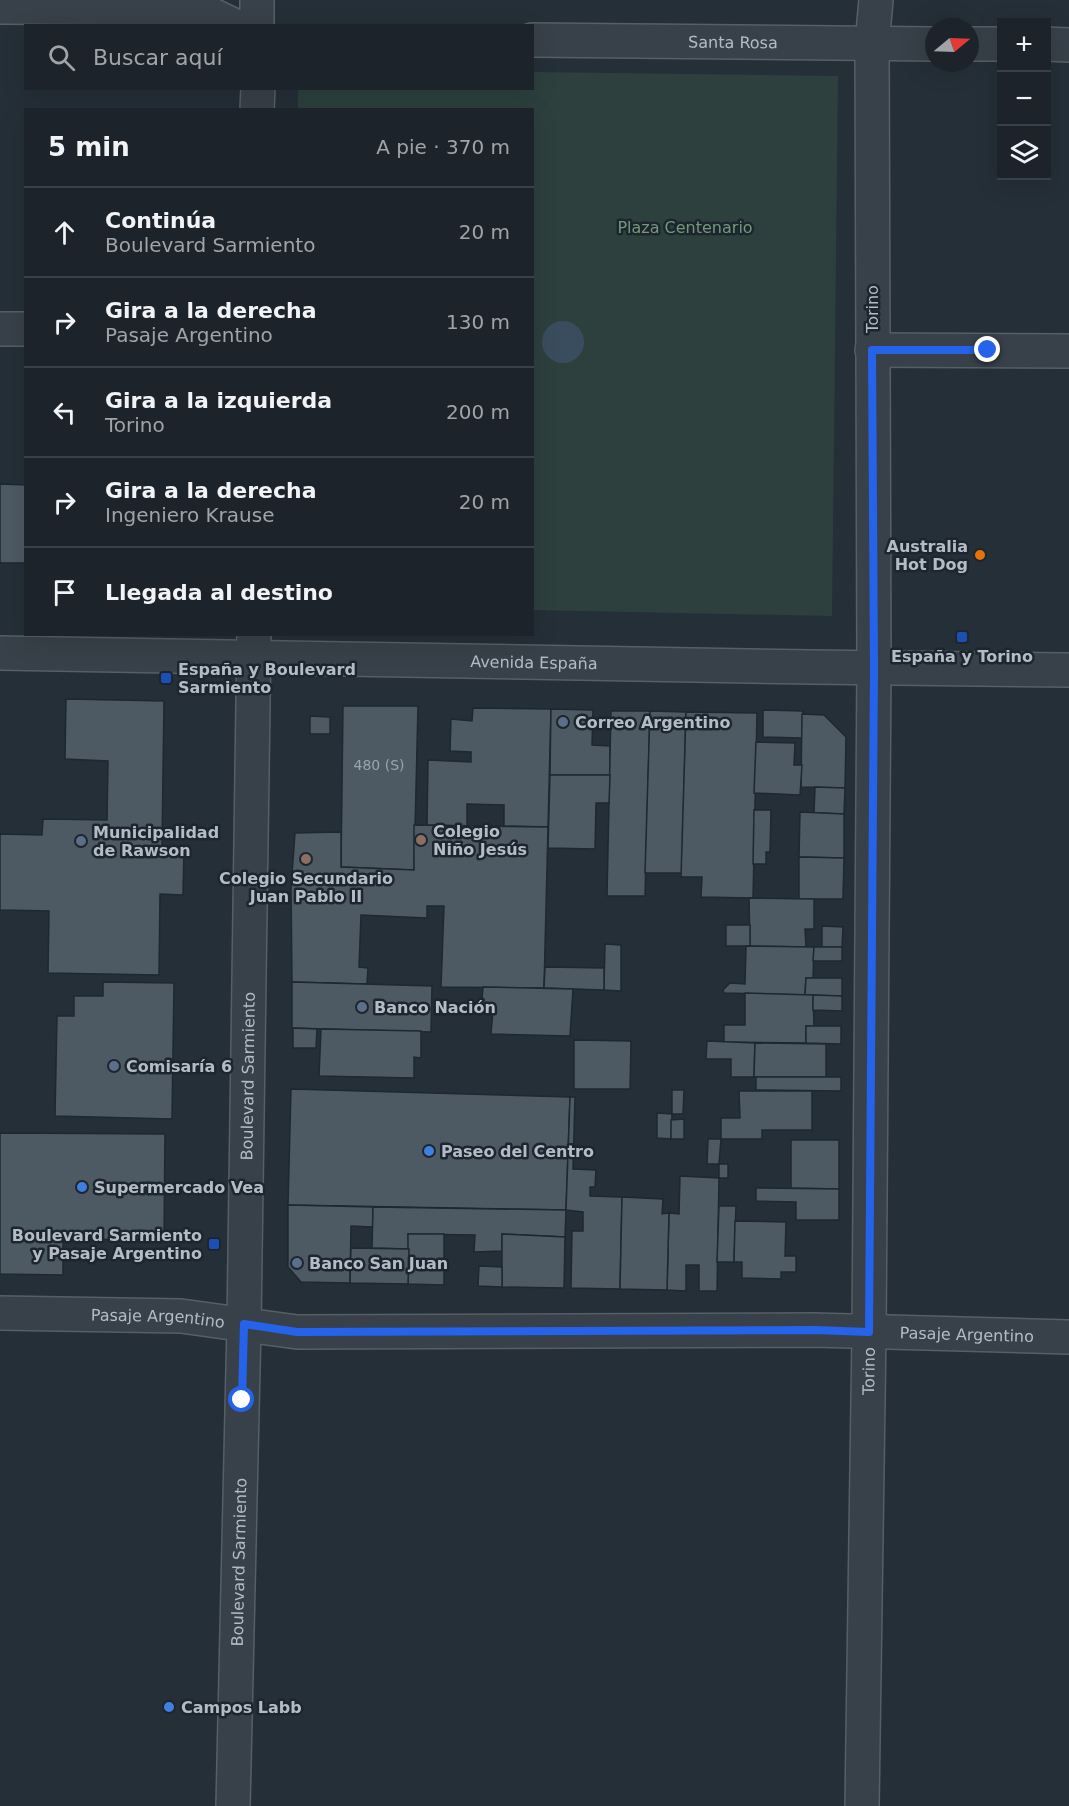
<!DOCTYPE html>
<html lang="es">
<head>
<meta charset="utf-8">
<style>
  :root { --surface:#1c232a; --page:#292f36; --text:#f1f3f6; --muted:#a0a4a8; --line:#3a4047 }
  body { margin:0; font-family:"DejaVu Sans",sans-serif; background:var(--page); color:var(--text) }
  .controls { position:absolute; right:18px; top:18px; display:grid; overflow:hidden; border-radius:0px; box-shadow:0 6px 24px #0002 }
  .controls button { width:54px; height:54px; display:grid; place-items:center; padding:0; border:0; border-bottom:2px solid var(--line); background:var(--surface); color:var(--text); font:30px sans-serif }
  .compass { position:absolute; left:925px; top:18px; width:54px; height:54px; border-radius:50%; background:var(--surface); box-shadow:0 6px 24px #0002; rotate:71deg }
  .stop { position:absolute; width:18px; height:18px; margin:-14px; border:4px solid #2563eb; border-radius:50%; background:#fff }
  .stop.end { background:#2563eb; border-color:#fff; box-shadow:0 2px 6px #0008 }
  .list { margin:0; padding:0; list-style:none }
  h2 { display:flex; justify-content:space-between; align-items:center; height:78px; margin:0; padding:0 24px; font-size:26px }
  h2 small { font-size:20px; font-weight:400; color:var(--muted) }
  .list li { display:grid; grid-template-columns:39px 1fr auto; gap:18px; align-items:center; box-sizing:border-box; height:90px; padding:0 24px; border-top:2px solid var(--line) }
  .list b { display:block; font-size:22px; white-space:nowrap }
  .list p { margin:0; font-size:20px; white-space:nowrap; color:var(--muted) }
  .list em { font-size:20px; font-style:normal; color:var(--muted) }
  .icon { flex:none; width:33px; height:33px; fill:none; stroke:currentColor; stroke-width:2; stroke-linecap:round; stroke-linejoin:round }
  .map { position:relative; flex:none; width:1069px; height:1806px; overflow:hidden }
  .search { position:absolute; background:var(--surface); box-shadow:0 6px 24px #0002; left:24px; top:24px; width:510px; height:66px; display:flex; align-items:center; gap:15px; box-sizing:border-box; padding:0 21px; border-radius:0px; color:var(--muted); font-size:22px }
  .panel { position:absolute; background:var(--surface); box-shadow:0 6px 24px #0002; left:24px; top:108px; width:510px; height:528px; border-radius:0px }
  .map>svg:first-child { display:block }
  .green { fill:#2d403e }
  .water { fill:#3a4d5e }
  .building { fill:#4d5a64; stroke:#1f2830; stroke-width:1.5 }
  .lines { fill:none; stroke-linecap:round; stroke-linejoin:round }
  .minor-casing { stroke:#565f67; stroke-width:36 }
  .minor { stroke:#384149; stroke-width:33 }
  .route { stroke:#2563eb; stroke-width:8 }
  .food-dot { fill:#e8710a; stroke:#1d262e; stroke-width:2 }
  .transit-dot { fill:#1a4fb4; stroke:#1d262e; stroke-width:2 }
  .service-dot { fill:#5c6f8a; stroke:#1d262e; stroke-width:2 }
  .education-dot { fill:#8d6e63; stroke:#1d262e; stroke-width:2 }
  .shop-dot { fill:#3f7fe0; stroke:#1d262e; stroke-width:2 }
  .labels { text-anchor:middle; stroke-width:5; stroke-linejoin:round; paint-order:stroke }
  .number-label { font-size:14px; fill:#9aa4ad }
  .street-label { font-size:16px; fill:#b3bcc5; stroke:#1d262e }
  .park-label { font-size:16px; fill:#749879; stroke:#1d262e }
  .poi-label { font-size:16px; font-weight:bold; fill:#b3bcc5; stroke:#1d262e; text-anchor:start }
</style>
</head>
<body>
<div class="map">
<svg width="1069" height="1806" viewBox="0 0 1069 1806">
  <rect width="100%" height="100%" fill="#252f38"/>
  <!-- green -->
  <path class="green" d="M 533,72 L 838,76 L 832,616 L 533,610 L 532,110 L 298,110 L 298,89 L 532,88 Z"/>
  <!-- water -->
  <circle class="water" cx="563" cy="342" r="21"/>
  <!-- building -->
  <g class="building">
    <path d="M 0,484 L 26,485 L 26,563 L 0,563 Z"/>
    <path d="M 66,699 L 164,701 L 162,846 L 184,847 L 183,895 L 160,894 L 159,975 L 48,973 L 49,911 L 0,910 L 0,834 L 42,835 L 43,819 L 107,820 L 108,761 L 65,759 Z"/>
    <path d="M 343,706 L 418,706 L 414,870 L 341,867 Z"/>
    <path d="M 473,708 L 551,709 L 548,827 L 504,826 L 504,805 L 467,804 L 467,826 L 427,825 L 428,760 L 471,762 L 471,752 L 450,751 L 451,719 L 472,721 Z"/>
    <path d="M 551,709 L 593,710 L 592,745 L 610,746 L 610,775 L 550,775 Z"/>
    <path d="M 763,710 L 803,711 L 802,738 L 763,737 Z"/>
    <path d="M 611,711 L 650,711 L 645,896 L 607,896 Z"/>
    <path d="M 650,711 L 686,712 L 682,873 L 645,873 Z"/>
    <path d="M 686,712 L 757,713 L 753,898 L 701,897 L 702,877 L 681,877 Z"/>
    <path d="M 802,714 L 824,715 L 846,737 L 845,788 L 801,787 Z"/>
    <path d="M 310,716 L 330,717 L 330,734 L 310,734 Z"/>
    <path d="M 756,742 L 795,743 L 794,765 L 802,765 L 800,795 L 754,793 Z"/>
    <path d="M 550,775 L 610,775 L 609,803 L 596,803 L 595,849 L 548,848 Z"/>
    <path d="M 815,787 L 845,788 L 844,814 L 814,813 Z"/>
    <path d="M 754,810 L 771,810 L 770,852 L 766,852 L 766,864 L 753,864 Z"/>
    <path d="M 800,812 L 844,814 L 844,858 L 799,857 Z"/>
    <path d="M 414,825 L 548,827 L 544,988 L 441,987 L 444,906 L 427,906 L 427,918 L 361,915 L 359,967 L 368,968 L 367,984 L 292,982 L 291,888 L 295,833 L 341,832 L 341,867 L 414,870 Z"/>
    <path d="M 799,857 L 844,858 L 843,899 L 799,899 Z"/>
    <path d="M 749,898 L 814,899 L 814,929 L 805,929 L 806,947 L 750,946 Z"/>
    <rect x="726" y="925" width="24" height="21"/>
    <path d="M 822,926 L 843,927 L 842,947 L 822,947 Z"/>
    <path d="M 605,944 L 621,945 L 621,991 L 604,990 Z"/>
    <path d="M 746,946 L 814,947 L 813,978 L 806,978 L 805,995 L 724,993 L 723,990 L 730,983 L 745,984 Z"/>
    <path d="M 814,947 L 842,947 L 842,961 L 813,961 Z"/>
    <path d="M 545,967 L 604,968 L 604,990 L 544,988 Z"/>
    <path d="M 806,978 L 842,978 L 842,996 L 805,995 Z"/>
    <path d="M 103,982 L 174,983 L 172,1119 L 55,1116 L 57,1016 L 74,1016 L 74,996 L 103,996 Z"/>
    <path d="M 292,982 L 432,986 L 431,1032 L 292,1028 Z"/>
    <path d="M 483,987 L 573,989 L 570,1036 L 491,1034 L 493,1009 L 481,1009 Z"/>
    <path d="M 745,993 L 813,995 L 814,1026 L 806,1026 L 806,1043 L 724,1042 L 724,1025 L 745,1025 Z"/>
    <path d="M 813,995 L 842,996 L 842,1011 L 813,1010 Z"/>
    <path d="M 806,1026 L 841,1026 L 841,1044 L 806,1043 Z"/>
    <path d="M 293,1028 L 317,1029 L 316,1048 L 293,1048 Z"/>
    <path d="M 321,1029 L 421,1031 L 421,1058 L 414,1057 L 414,1078 L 319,1076 Z"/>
    <path d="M 574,1040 L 631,1041 L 630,1089 L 574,1089 Z"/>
    <path d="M 707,1041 L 755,1043 L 754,1077 L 731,1077 L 731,1059 L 706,1059 Z"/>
    <path d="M 755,1043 L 826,1044 L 826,1077 L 754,1077 Z"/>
    <path d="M 756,1077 L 841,1077 L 841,1091 L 756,1090 Z"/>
    <path d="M 291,1089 L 570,1097 L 566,1210 L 288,1205 Z"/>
    <path d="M 672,1090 L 684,1090 L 683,1114 L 672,1114 Z"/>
    <path d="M 739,1091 L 812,1091 L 812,1130 L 762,1130 L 762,1139 L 721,1139 L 721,1118 L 740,1118 Z"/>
    <path d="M 570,1097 L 575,1097 L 573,1169 L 596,1170 L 595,1187 L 590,1187 L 590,1196 L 622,1197 L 620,1289 L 571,1288 L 572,1231 L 583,1231 L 583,1212 L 566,1210 Z"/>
    <path d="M 657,1113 L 672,1114 L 671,1139 L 657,1138 Z"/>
    <path d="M 684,1119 L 684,1139 L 671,1139 L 671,1120 Z"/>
    <path d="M 0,1133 L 165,1134 L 164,1240 L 63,1239 L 63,1275 L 0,1274 Z"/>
    <path d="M 708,1139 L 721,1139 L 719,1164 L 707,1164 Z"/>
    <path d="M 791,1140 L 839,1140 L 839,1189 L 791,1188 Z"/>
    <rect x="719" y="1164" width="9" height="14"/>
    <path d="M 680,1176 L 719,1178 L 717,1291 L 699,1291 L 699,1265 L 686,1265 L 686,1291 L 667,1290 L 669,1213 L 679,1214 Z"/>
    <path d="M 756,1188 L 839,1189 L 839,1220 L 796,1220 L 796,1202 L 756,1201 Z"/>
    <path d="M 622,1197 L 663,1199 L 662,1214 L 669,1213 L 667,1290 L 620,1289 Z"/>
    <path d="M 288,1205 L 373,1207 L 373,1227 L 351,1226 L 350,1283 L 301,1282 L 288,1267 Z"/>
    <path d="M 719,1206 L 736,1206 L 734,1262 L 717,1262 Z"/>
    <path d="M 373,1207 L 566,1210 L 565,1237 L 502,1234 L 502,1251 L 474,1252 L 475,1235 L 408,1234 L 409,1249 L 372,1248 Z"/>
    <path d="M 735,1221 L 786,1222 L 785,1256 L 796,1256 L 796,1272 L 781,1272 L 781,1279 L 742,1278 L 742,1262 L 734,1262 Z"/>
    <path d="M 408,1234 L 444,1234 L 444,1285 L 408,1284 Z"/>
    <path d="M 502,1234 L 565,1237 L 564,1288 L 502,1287 Z"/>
    <path d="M 351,1248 L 409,1249 L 408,1284 L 350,1283 Z"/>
    <path d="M 479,1266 L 502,1267 L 502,1287 L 478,1286 Z"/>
  </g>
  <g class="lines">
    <!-- minor casing -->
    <g class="minor-casing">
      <g id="minor">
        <path d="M 257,0 L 257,26"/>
        <path d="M 0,7 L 198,8 L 235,26"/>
        <path id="s1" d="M 532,40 L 934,44"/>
        <path d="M 970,44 L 1002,44"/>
        <path d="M 1046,44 L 1069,45"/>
        <path d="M 257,110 L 258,88"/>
        <path d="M 0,329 L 26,329"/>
        <path d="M 872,350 L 1069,351"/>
        <path id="s2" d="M 0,653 L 812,667 L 1069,670"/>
        <path id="s3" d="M 0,1313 L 181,1316 L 297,1332 L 814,1330 L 1069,1337"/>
        <path id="s4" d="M 233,1806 L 244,1324 L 254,634"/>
        <path id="s5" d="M 862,1806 L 869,1332 L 874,668 L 872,44 L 876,0"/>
      </g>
    </g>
    <!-- minor -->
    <use href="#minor" class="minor"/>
  </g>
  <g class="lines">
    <!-- route -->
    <path class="route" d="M 242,1400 L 244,1324 L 297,1332 L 814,1330 L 869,1332 L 874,668 L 872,350 L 988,350"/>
  </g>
  <!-- markers -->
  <circle class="food-dot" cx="980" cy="555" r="6"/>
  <g class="transit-dot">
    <rect x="956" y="631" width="12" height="12" rx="3"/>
    <rect x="160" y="672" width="12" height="12" rx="3"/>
    <rect x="208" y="1238" width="12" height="12" rx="3"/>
  </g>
  <g class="service-dot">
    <circle cx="563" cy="722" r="6"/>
    <circle cx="81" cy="841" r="6"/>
    <circle cx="362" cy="1007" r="6"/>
    <circle cx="114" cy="1066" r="6"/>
    <circle cx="297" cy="1263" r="6"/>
  </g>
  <g class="education-dot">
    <circle cx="421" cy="840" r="6"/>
    <circle cx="306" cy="859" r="6"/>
  </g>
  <g class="shop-dot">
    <circle cx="429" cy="1151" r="6"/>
    <circle cx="82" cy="1187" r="6"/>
    <circle cx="169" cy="1707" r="6"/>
  </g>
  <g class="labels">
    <!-- number labels -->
    <g class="number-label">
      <text x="379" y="770">480 (S)</text>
    </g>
    <!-- street labels -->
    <g class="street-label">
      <text dy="6" stroke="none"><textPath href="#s1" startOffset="201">Santa Rosa</textPath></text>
      <text transform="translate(872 309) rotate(-90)" y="6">Torino</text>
      <text dy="6" stroke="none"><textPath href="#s2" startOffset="534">Avenida España</textPath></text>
      <text dy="6" stroke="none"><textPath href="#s4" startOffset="730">Boulevard Sarmiento</textPath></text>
      <text dy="6" stroke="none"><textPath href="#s3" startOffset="158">Pasaje Argentino</textPath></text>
      <text dy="6" stroke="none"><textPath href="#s3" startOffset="968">Pasaje Argentino</textPath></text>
      <text dy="6" stroke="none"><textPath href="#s5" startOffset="435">Torino</textPath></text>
      <text dy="6" stroke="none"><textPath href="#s4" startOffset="244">Boulevard Sarmiento</textPath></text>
    </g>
    <!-- park labels -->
    <g class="park-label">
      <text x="685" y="233">Plaza Centenario</text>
    </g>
    <!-- poi labels -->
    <g class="poi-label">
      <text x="968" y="552" text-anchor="end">Australia<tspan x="968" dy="18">Hot Dog</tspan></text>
      <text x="962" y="662" text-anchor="middle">España y Torino</text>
      <text x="178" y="675">España y Boulevard<tspan x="178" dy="18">Sarmiento</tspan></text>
      <text x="575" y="728">Correo Argentino</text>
      <text x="433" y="837">Colegio<tspan x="433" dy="18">Niño Jesús</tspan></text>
      <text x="93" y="838">Municipalidad<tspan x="93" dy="18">de Rawson</tspan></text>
      <text x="306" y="884" text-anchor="middle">Colegio Secundario<tspan x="306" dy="18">Juan Pablo II</tspan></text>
      <text x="374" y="1013">Banco Nación</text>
      <text x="126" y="1072">Comisaría 6</text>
      <text x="441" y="1157">Paseo del Centro</text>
      <text x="94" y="1193">Supermercado Vea</text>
      <text x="202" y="1241" text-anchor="end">Boulevard Sarmiento<tspan x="202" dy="18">y Pasaje Argentino</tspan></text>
      <text x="309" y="1269">Banco San Juan</text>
      <text x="181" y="1713">Campos Labb</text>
    </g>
  </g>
</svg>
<div class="controls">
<button>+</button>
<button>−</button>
<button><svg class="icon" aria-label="layers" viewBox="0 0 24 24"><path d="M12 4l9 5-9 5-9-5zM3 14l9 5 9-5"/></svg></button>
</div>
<svg class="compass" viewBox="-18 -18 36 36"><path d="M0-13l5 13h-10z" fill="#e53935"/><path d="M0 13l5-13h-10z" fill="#a0a4a8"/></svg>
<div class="stop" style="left:242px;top:1400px"></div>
<div class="stop end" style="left:988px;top:350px"></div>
<div class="search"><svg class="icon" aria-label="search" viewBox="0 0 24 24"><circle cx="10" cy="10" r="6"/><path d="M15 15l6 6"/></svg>Buscar aquí</div>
<section class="panel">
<h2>5 min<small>A pie · 370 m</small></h2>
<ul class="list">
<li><svg class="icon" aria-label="ahead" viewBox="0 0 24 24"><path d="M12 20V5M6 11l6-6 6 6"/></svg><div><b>Continúa</b><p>Boulevard Sarmiento</p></div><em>20 m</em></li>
<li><svg class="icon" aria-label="right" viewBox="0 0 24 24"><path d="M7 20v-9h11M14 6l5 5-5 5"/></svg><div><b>Gira a la derecha</b><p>Pasaje Argentino</p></div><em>130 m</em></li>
<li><svg class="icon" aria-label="left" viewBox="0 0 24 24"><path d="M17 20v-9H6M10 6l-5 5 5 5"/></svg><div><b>Gira a la izquierda</b><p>Torino</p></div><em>200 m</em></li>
<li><svg class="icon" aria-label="right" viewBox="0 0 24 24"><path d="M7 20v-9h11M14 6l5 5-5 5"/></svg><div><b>Gira a la derecha</b><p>Ingeniero Krause</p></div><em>20 m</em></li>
<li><svg class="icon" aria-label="arrive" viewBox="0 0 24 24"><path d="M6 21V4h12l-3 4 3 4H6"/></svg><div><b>Llegada al destino</b></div></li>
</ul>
</section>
</div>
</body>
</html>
